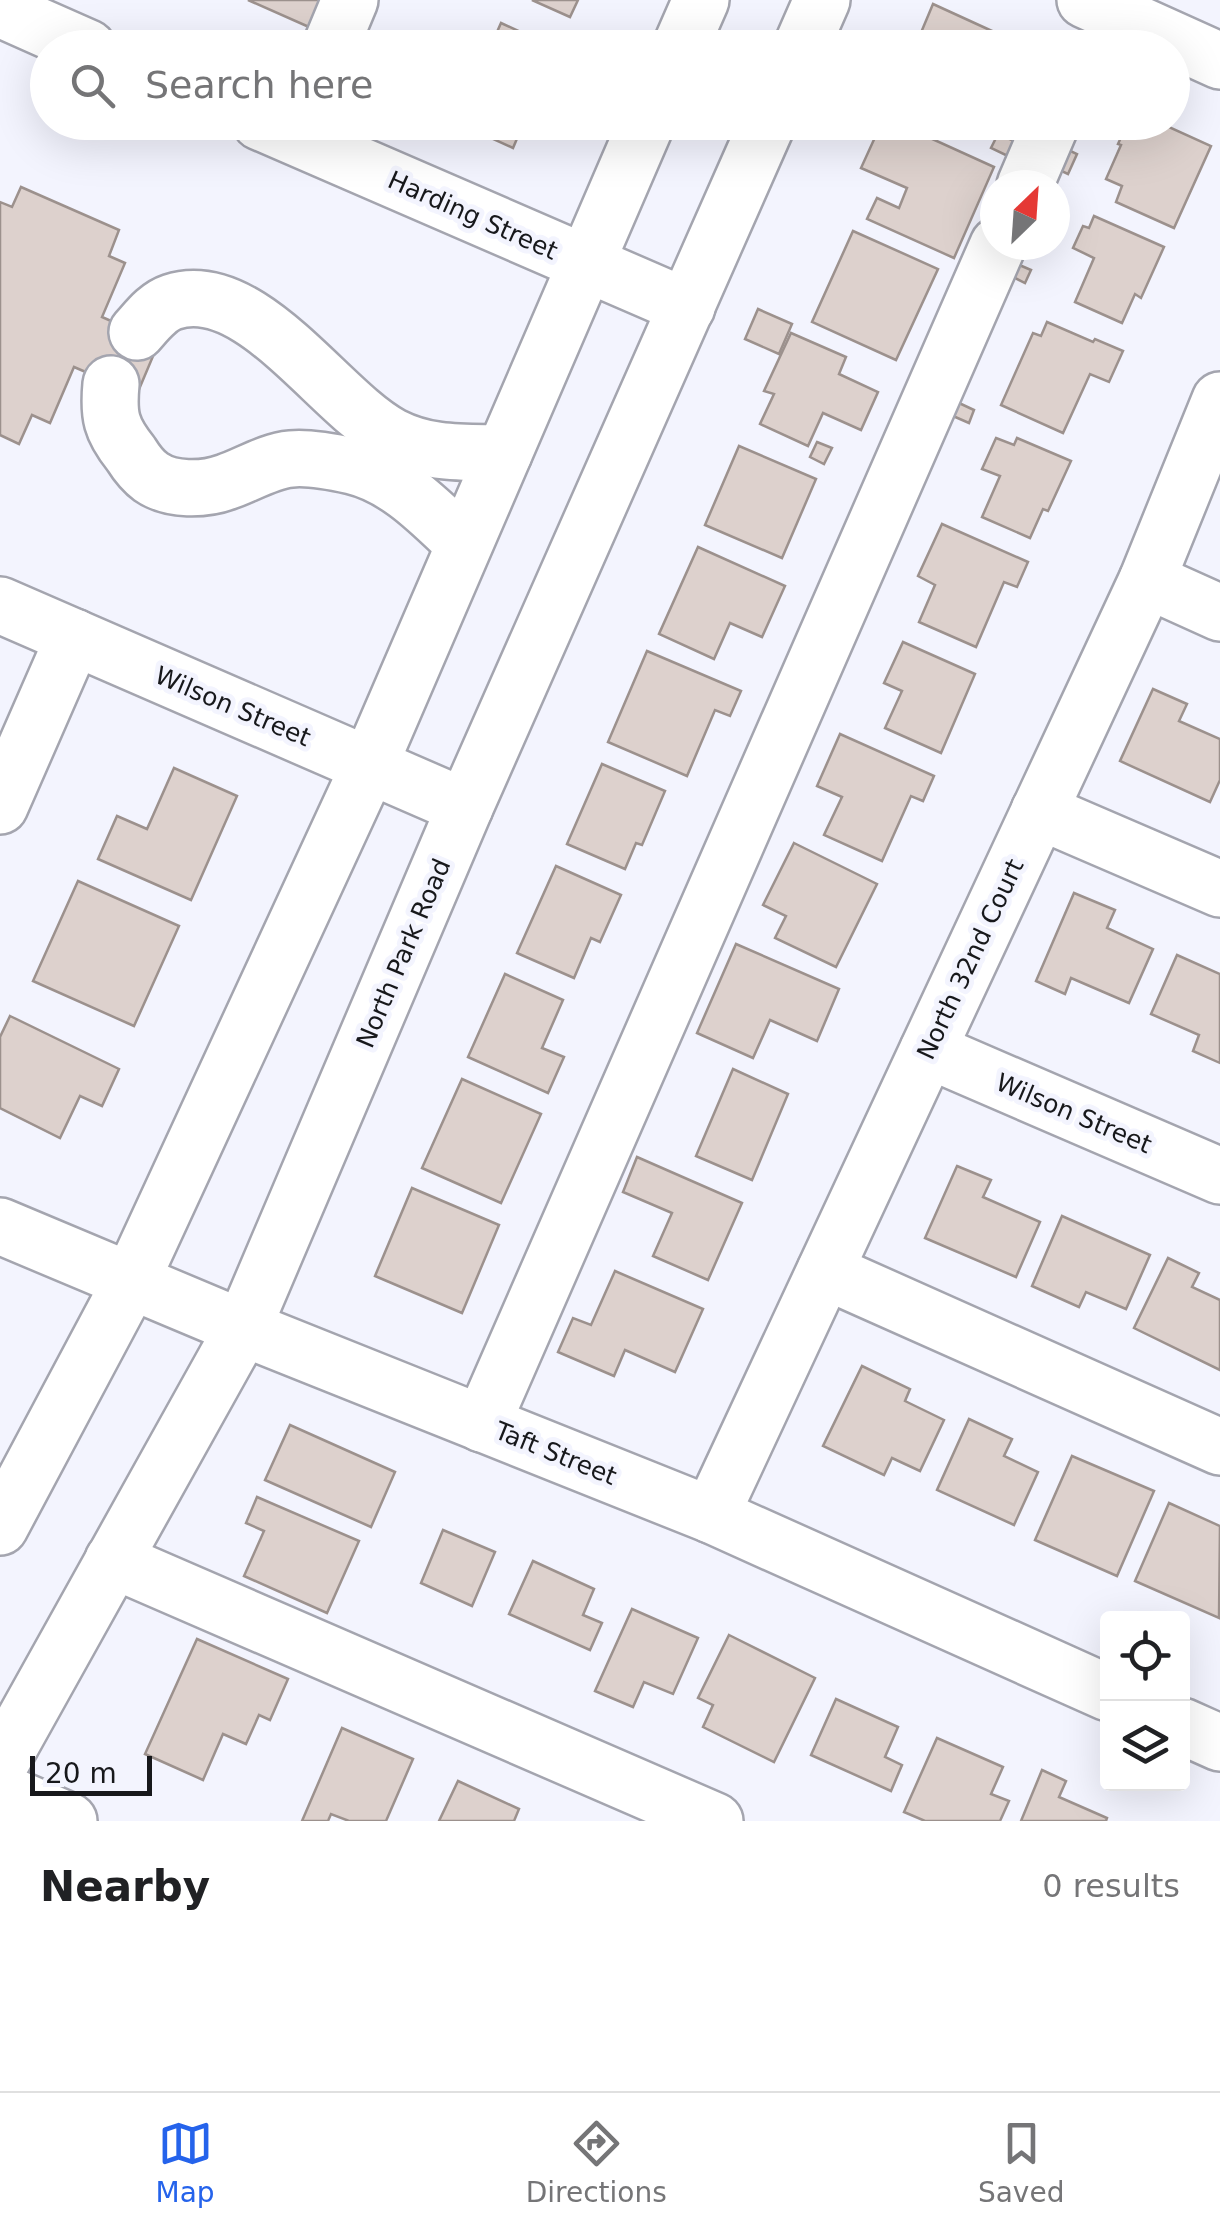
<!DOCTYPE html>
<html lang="en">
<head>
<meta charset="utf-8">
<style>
  :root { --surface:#fff; --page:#f6f6f6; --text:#202124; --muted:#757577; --line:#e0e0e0; --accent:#2563eb }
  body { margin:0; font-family:"DejaVu Sans",sans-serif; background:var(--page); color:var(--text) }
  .controls { position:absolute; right:30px; bottom:30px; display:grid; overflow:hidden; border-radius:10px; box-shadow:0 10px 40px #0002 }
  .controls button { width:90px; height:90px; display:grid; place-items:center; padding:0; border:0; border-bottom:2px solid var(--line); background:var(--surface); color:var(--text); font:50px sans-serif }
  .compass { position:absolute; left:980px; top:170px; width:90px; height:90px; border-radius:50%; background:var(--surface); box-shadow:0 10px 40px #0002; rotate:25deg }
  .scale { position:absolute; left:30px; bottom:25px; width:122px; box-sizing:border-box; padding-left:10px; border:5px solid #17181b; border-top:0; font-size:28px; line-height:35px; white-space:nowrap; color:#17181b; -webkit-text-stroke:8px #f3f4fe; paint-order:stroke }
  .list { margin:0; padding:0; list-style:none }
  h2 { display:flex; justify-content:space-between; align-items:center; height:130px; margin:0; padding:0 40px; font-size:42px }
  h2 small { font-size:32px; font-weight:400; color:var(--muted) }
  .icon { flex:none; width:55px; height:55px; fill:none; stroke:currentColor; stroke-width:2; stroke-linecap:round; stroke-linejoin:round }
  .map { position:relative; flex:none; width:1220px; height:1821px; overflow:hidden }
  .search { position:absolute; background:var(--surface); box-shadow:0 10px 40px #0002; left:30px; right:30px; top:30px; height:110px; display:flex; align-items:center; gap:25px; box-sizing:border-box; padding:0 35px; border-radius:55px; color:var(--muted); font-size:38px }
  .sheet { height:270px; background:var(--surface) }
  nav { display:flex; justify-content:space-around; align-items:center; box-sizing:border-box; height:140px; border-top:2px solid var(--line); background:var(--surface); font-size:28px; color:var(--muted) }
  nav a { display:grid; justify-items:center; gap:5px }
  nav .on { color:var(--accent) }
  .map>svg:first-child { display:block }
  .building { fill:#ddd1cd; stroke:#9c918d; stroke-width:2.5 }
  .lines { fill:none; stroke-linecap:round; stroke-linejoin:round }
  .minor-casing { stroke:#a4a5af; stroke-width:60 }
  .minor { stroke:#fff; stroke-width:55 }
  .labels { text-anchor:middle; stroke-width:10; stroke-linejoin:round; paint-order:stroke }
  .street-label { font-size:25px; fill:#17181b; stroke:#f3f4fe }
</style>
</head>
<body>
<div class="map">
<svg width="1220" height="1821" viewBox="0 0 1220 1821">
  <rect width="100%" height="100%" fill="#f3f4fe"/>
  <!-- building -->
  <g class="building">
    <path d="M 248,0 L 321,0 L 309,27 Z"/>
    <path d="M 532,0 L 578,0 L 570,17 Z"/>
    <path d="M 933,4 L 992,31 L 985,48 L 920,48 L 925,37 L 920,35 Z"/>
    <path d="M 501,23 L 555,48 L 490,48 Z"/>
    <path d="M 456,122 L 524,122 L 513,148 Z"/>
    <path d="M 882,122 L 895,122 L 994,167 L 954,258 L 867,219 L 877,198 L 899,208 L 907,188 L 861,168 Z"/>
    <path d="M 1128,122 L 1158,122 L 1211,146 L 1174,228 L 1116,202 L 1122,186 L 1106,179 L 1121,145 L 1118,144 Z"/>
    <path d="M 998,134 L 1019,143 L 1012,158 L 991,148 Z"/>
    <path d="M 1064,148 L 1077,154 L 1068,174 L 1055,168 Z"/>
    <path d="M 21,187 L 119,230 L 109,256 L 125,263 L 102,317 L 159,342 L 137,394 L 74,367 L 50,423 L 32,415 L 19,444 L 0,435 L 0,202 L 12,207 Z"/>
    <path d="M 1094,216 L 1164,247 L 1141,298 L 1135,294 L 1122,323 L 1075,302 L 1094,258 L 1073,248 L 1083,226 L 1089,228 Z"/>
    <path d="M 853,231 L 938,269 L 896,360 L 812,322 Z"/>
    <path d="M 1017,264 L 1031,270 L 1025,283 L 1011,276 Z"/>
    <path d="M 758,309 L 792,324 L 779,354 L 745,339 Z"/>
    <path d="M 1047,322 L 1093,342 L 1095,339 L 1123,351 L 1109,382 L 1090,374 L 1063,433 L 1001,405 L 1033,333 L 1041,336 Z"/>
    <path d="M 791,333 L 846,357 L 839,374 L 878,392 L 861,430 L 823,413 L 808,446 L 760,424 L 774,394 L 764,391 Z"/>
    <path d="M 959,403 L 974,410 L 969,423 L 953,416 Z"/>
    <path d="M 996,438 L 1014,445 L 1017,438 L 1071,461 L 1048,511 L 1043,509 L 1030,538 L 982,517 L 1000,476 L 982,469 Z"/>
    <path d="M 817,442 L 832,448 L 824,464 L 810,457 Z"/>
    <path d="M 739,446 L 816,479 L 782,558 L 705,525 Z"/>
    <path d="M 942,524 L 1028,562 L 1017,587 L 1004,582 L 976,647 L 919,622 L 935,585 L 918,576 Z"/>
    <path d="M 698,547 L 785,586 L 762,637 L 730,623 L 714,659 L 659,634 Z"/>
    <path d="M 903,642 L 975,674 L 941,753 L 885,728 L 902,691 L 884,683 Z"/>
    <path d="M 647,651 L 741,691 L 730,716 L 715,710 L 687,776 L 608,742 Z"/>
    <path d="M 1153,689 L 1187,704 L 1179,721 L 1220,739 L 1220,780 L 1210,802 L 1120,761 Z"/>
    <path d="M 840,734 L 934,776 L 923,801 L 911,796 L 882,861 L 824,835 L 842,797 L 817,786 Z"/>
    <path d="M 602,764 L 665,791 L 642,845 L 636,843 L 625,869 L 567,844 Z"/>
    <path d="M 174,768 L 237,796 L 191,900 L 98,859 L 117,816 L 147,829 Z"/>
    <path d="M 794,843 L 877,884 L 836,967 L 775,938 L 786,916 L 763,905 Z"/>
    <path d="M 556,866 L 621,895 L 600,942 L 591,938 L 574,978 L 517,953 Z"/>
    <path d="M 78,881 L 179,926 L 134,1026 L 33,981 Z"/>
    <path d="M 1074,893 L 1115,910 L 1107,928 L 1153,949 L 1129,1003 L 1071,978 L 1065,994 L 1036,981 Z"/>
    <path d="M 736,944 L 839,989 L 817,1041 L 770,1020 L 753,1058 L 697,1033 Z"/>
    <path d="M 1177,955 L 1220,974 L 1220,1063 L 1193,1051 L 1199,1035 L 1151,1014 Z"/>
    <path d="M 505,974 L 563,1000 L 542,1048 L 564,1057 L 548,1093 L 468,1057 Z"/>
    <path d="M 10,1016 L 119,1069 L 102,1106 L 80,1096 L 60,1138 L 0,1108 L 0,1037 Z"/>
    <path d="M 733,1069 L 788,1094 L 752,1180 L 696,1156 Z"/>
    <path d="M 462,1079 L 541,1114 L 501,1203 L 422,1168 Z"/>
    <path d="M 637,1157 L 742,1203 L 708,1280 L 653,1256 L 672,1213 L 623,1192 Z"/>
    <path d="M 957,1166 L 991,1180 L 983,1197 L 1040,1222 L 1016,1277 L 925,1238 Z"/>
    <path d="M 412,1188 L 499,1225 L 462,1313 L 375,1276 Z"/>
    <path d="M 1062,1216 L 1150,1255 L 1126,1309 L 1086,1292 L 1079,1307 L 1032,1286 Z"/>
    <path d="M 1168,1258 L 1199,1273 L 1192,1287 L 1220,1300 L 1220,1370 L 1134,1328 Z"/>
    <path d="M 615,1271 L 703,1309 L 675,1372 L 625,1350 L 614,1376 L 558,1352 L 573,1318 L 591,1325 Z"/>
    <path d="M 862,1366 L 910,1389 L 905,1401 L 944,1420 L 920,1471 L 892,1458 L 884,1475 L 823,1446 Z"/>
    <path d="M 969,1419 L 1012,1439 L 1004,1456 L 1038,1472 L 1014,1525 L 937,1490 Z"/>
    <path d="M 290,1425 L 395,1472 L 371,1527 L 265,1480 Z"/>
    <path d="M 1072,1456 L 1154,1491 L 1117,1576 L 1035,1540 Z"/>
    <path d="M 257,1497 L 359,1541 L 327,1613 L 244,1576 L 264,1531 L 246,1523 Z"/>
    <path d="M 1169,1503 L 1220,1526 L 1219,1618 L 1135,1581 Z"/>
    <path d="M 443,1530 L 495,1552 L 472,1606 L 421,1583 Z"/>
    <path d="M 533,1561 L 594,1589 L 583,1615 L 602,1623 L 590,1650 L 509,1614 Z"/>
    <path d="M 632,1609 L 698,1638 L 673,1694 L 644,1682 L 633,1707 L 595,1691 Z"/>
    <path d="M 729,1635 L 815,1678 L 774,1762 L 703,1727 L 713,1705 L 698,1698 Z"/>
    <path d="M 197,1639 L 288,1679 L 270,1720 L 259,1715 L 246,1744 L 223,1734 L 203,1780 L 145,1754 Z"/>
    <path d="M 836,1699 L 898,1727 L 885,1757 L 902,1765 L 891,1791 L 811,1755 Z"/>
    <path d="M 342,1728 L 413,1759 L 386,1821 L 349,1821 L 331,1814 L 328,1821 L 302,1821 Z"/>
    <path d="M 937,1738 L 1003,1767 L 991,1794 L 1009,1801 L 1000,1821 L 925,1821 L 904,1812 Z"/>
    <path d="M 1042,1770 L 1066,1781 L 1059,1797 L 1107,1818 L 1106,1821 L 1021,1821 Z"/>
    <path d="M 458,1781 L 519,1809 L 514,1821 L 439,1821 Z"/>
  </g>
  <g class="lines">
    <!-- minor casing -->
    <g class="minor-casing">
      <g id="minor">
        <path d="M 1085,0 L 1220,61"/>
        <path d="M 0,9 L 88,48"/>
        <path d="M 330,48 L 350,0"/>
        <path d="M 680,48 L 701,0"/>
        <path d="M 801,48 L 822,0"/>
        <path d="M 260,122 L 687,307"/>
        <path d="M 1025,185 L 1052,122"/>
        <path d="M 137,332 C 147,321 157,307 172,302 C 251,276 329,403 392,436 C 429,455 464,452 504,453"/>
        <path d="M 111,384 C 108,416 111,429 131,454 C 136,462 144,472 151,477 C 171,491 204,490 226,482 C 247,475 268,461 291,459 C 310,457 334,462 352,466 C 398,477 431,513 464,544"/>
        <path d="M 1147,580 L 1220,613"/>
        <path d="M 0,605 L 465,807"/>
        <path d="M 0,806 L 74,637"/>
        <path d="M 1039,811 L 1220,889"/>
        <path d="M 928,1050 L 1220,1176"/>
        <path d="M 0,1226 L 243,1328 L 711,1515 L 1108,1693"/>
        <path d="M 825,1271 L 1220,1447"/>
        <path d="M 482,1424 L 998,245"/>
        <path d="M 711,1515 L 1147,580 L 1220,400"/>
        <path d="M 0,1527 L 131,1281 L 369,766 L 647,122"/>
        <path d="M 113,1560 L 715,1821"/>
        <path d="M 1182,1726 L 1220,1743"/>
        <path d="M 0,1764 L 243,1328 L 465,807 L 768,122"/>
        <path d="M 0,1791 L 69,1821"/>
      </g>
    </g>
    <!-- minor -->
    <use href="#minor" class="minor"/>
  </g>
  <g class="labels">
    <!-- street labels -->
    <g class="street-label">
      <text transform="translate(473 215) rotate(24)" y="9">Harding Street</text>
      <text transform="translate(233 706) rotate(23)" y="9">Wilson Street</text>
      <text transform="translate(403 953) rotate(-67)" y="9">North Park Road</text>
      <text transform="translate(970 959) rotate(-65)" y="9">North 32nd Court</text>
      <text transform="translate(1074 1113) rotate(23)" y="9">Wilson Street</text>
      <text transform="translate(556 1453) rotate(22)" y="9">Taft Street</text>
    </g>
  </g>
</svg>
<div class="controls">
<button><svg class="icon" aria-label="locate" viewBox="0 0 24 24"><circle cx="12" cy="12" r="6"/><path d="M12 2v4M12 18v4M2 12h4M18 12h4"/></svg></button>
<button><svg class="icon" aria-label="layers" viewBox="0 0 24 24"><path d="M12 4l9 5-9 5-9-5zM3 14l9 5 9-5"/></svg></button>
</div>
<svg class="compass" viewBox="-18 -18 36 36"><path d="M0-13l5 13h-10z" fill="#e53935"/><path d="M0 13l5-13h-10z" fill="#757577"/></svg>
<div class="scale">20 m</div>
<div class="search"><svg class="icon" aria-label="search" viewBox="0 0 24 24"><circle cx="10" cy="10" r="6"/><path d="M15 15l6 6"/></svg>Search here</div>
</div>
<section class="sheet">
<h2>Nearby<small>0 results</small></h2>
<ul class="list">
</ul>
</section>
<nav>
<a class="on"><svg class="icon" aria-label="map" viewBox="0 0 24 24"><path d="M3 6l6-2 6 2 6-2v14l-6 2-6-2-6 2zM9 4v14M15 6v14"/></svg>Map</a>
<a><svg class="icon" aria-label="directions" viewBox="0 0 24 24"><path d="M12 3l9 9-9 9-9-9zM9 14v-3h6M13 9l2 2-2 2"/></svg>Directions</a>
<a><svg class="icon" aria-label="saved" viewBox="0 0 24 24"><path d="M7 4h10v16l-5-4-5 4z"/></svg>Saved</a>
</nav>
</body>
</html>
